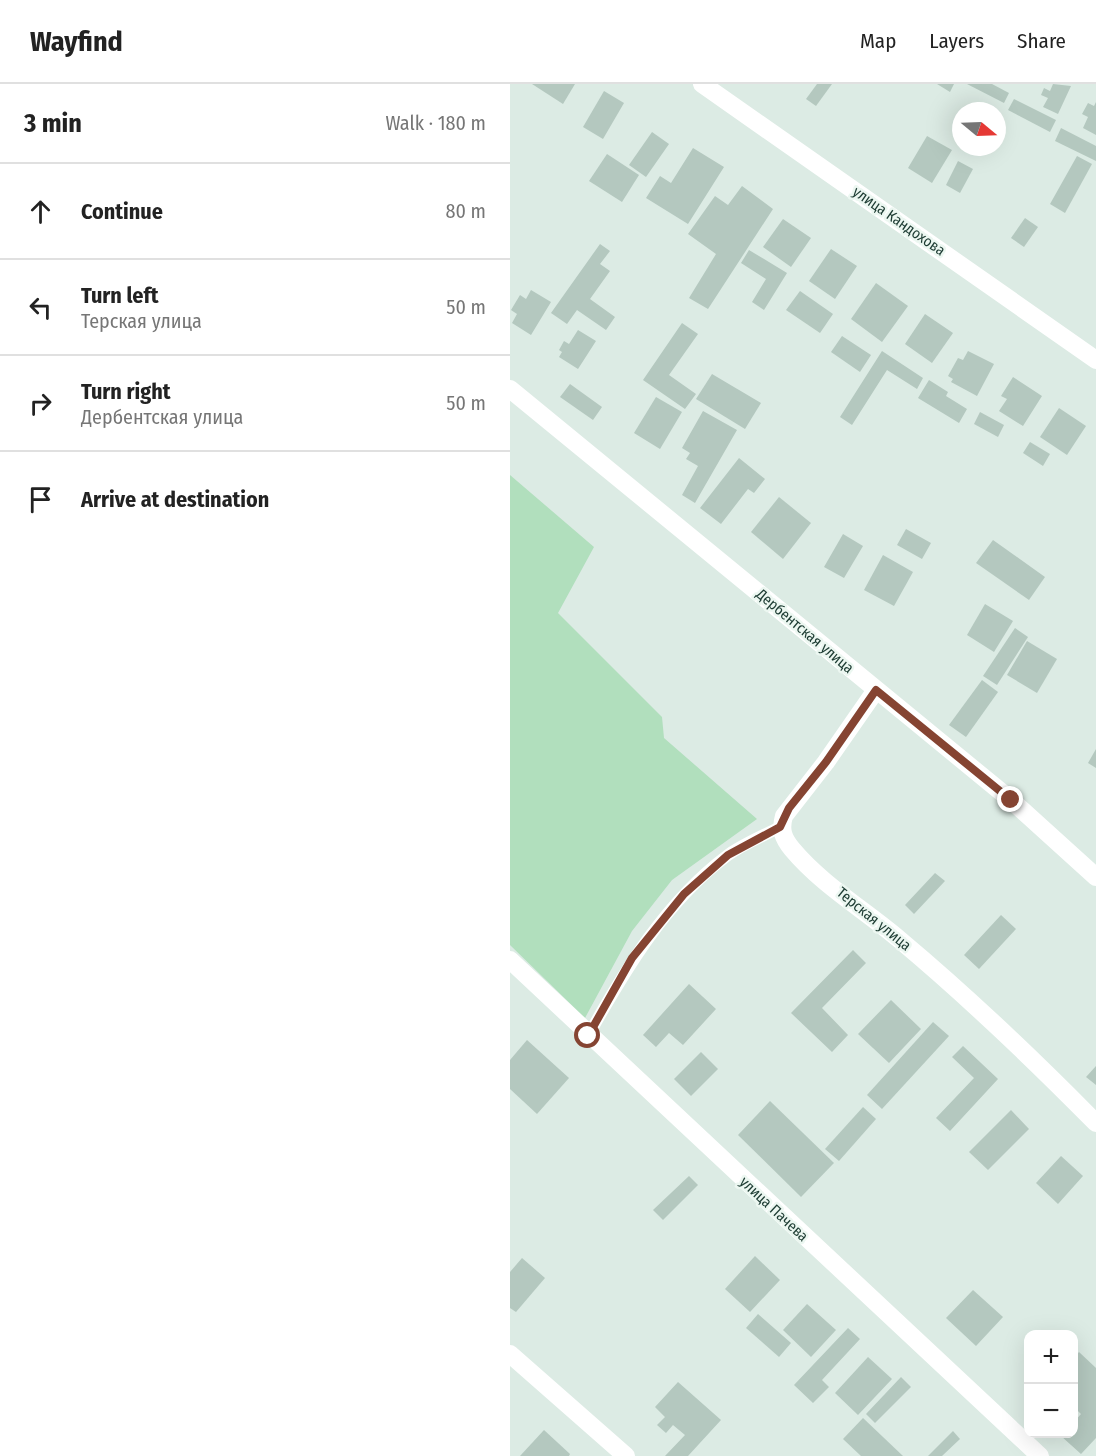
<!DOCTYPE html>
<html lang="en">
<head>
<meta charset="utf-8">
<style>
  :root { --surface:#fff; --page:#f2f2f2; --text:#222; --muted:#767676; --line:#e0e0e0 }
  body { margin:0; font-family:"Fira Sans Condensed",sans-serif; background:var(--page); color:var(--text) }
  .controls { position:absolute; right:18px; bottom:18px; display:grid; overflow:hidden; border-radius:12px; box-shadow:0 6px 24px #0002 }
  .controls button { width:54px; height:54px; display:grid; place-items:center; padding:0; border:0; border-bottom:2px solid var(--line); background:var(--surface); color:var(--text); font:30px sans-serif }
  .compass { position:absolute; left:442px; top:18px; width:54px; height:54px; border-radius:50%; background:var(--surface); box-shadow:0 6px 24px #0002; rotate:109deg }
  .stop { position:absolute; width:18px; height:18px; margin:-14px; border:4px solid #854432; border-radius:50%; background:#fff }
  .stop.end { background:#854432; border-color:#fff; box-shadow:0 2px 6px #0008 }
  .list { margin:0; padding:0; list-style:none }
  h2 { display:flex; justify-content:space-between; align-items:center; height:78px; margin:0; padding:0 24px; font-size:26px }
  h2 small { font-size:20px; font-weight:400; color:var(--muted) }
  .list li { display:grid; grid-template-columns:39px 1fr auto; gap:18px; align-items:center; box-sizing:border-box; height:96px; padding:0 24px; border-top:2px solid var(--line) }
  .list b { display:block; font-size:22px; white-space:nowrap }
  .list p { margin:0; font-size:20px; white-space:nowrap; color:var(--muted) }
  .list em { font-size:20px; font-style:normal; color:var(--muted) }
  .icon { flex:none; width:33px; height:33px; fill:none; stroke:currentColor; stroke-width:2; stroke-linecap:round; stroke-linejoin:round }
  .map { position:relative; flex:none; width:586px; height:1372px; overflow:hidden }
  header { display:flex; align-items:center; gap:36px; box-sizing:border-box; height:84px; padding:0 30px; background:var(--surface); border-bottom:2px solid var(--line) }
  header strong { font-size:28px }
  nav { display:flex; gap:33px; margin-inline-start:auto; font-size:21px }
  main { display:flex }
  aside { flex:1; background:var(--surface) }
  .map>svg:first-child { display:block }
  .green { fill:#b1dfbd }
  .building { fill:#b4c8bf }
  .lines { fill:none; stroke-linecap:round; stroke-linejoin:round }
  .service { stroke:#fff; stroke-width:12 }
  .minor { stroke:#fff; stroke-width:18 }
  .route { stroke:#854432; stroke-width:8 }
  .labels { text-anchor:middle; stroke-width:5; stroke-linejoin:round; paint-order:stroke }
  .street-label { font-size:15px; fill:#1c3b32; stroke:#ecf7f1 }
</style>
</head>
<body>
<header>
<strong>Wayfind</strong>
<nav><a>Map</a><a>Layers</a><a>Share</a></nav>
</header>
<main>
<aside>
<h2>3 min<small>Walk · 180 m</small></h2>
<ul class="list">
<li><svg class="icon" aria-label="ahead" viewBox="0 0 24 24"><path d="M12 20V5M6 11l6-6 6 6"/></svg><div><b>Continue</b></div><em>80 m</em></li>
<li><svg class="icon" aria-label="left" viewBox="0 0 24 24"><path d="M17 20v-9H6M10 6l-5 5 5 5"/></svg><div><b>Turn left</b><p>Терская улица</p></div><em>50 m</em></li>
<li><svg class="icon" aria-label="right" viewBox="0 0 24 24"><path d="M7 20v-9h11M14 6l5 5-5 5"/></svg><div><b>Turn right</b><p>Дербентская улица</p></div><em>50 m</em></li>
<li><svg class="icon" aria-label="arrive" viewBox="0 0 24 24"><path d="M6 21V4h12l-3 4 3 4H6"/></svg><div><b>Arrive at destination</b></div></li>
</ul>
</aside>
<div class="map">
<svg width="586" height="1372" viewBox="0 0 586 1372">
  <rect width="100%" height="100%" fill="#dcebe4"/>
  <!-- green -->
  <path class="green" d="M 0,391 L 84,463 L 48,529 L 152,633 L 154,654 L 247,735 L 162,796 L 122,847 L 75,934 L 0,861 Z"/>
  <!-- building -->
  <g class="building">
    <path d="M 22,0 L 65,0 L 53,20 Z"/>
    <path d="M 307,0 L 322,0 L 306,22 L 296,15 Z"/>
    <path d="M 427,0 L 444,0 L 440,8 Z"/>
    <path d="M 457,0 L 482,0 L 499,9 L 494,19 Z"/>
    <path d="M 543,0 L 561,2 L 548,30 L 533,23 L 538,14 L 531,11 L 534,4 L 540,7 Z"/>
    <path d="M 94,7 L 114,19 L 93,55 L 73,43 Z"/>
    <path d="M 504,15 L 546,36 L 540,48 L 498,26 Z"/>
    <path d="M 586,18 L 586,51 L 573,44 L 578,33 L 572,30 L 578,19 L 584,22 Z"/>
    <path d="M 551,44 L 586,62 L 586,77 L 545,57 Z"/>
    <path d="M 142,48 L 159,60 L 136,93 L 119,81 Z"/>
    <path d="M 417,52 L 442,66 L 422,99 L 398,84 Z"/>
    <path d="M 183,64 L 214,83 L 178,140 L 136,114 L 150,92 L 161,99 Z"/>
    <path d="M 97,70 L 129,91 L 112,118 L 79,97 Z"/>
    <path d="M 567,72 L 582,80 L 555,129 L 540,120 Z"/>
    <path d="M 448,77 L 463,85 L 450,109 L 436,101 Z"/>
    <path d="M 232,102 L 263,125 L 198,225 L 179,214 L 206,170 L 178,150 L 205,112 L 218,121 Z"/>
    <path d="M 515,134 L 528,143 L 514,163 L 501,154 Z"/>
    <path d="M 273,135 L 301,154 L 281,183 L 253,163 Z"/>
    <path d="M 90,160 L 100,167 L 90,180 L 100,187 L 80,215 L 105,233 L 96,246 L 67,226 L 57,240 L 41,229 Z"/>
    <path d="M 321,165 L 347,182 L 325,215 L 299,197 Z"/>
    <path d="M 239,166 L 277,189 L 254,226 L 242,218 L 256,195 L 231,179 Z"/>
    <path d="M 366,199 L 398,222 L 372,258 L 341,235 Z"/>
    <path d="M 21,206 L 41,218 L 21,251 L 2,239 L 7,230 L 1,226 L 10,211 L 16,215 Z"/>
    <path d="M 290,207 L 323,230 L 310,249 L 276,226 Z"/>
    <path d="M 415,230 L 443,249 L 422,279 L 395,260 Z"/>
    <path d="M 172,239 L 188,250 L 159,291 L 186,310 L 175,325 L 133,296 Z"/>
    <path d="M 68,246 L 86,257 L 68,285 L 49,273 L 52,268 L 49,266 L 54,257 L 59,260 Z"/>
    <path d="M 332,252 L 361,271 L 350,288 L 321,268 Z"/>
    <path d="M 372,267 L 413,294 L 407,305 L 377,286 L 342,341 L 330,333 Z"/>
    <path d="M 458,267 L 484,280 L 467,312 L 441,298 L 443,295 L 438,292 L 448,274 L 453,276 Z"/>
    <path d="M 202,290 L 251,319 L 235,345 L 186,315 Z"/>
    <path d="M 503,293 L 532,312 L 513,342 L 489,327 L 497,315 L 491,312 Z"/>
    <path d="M 419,296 L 438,308 L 436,312 L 457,325 L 449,339 L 408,314 Z"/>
    <path d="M 60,300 L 92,323 L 83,336 L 50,313 Z"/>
    <path d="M 146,313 L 172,328 L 150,365 L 124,349 Z"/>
    <path d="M 549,324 L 576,342 L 557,371 L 530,353 Z"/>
    <path d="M 193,327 L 227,346 L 185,419 L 172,411 L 188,382 L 176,375 L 180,369 L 172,364 Z"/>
    <path d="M 470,328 L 494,341 L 488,353 L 464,340 Z"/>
    <path d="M 520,358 L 540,370 L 533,382 L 513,369 Z"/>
    <path d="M 229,374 L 255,395 L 244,409 L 238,405 L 211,440 L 190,424 Z"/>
    <path d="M 269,413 L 301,439 L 273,475 L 241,448 Z"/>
    <path d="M 396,445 L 421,459 L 412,475 L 387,461 Z"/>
    <path d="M 333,450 L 353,462 L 334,494 L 314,483 Z"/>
    <path d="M 483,456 L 535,493 L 519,516 L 466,479 Z"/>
    <path d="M 373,471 L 403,488 L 384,522 L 354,506 Z"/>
    <path d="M 475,520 L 503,537 L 484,568 L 457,551 Z"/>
    <path d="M 505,544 L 518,553 L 487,601 L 473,592 Z"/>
    <path d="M 517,557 L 547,575 L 527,609 L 497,591 Z"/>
    <path d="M 472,596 L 488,608 L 456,653 L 439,641 Z"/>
    <path d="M 586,665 L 586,684 L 578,679 Z"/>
    <path d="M 425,789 L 435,797 L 404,830 L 395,821 Z"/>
    <path d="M 491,831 L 506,845 L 469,885 L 454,871 Z"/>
    <path d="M 343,866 L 356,879 L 312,924 L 338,951 L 322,968 L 281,929 Z"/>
    <path d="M 179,900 L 206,925 L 173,961 L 159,949 L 146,963 L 133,951 Z"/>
    <path d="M 381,916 L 411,945 L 379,979 L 348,950 Z"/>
    <path d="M 423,938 L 439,952 L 372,1025 L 357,1011 Z"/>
    <path d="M 17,956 L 59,994 L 27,1030 L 0,1005 L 0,976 Z"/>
    <path d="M 453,962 L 488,995 L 440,1047 L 426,1034 L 464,994 L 442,973 Z"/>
    <path d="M 191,968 L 208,985 L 181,1012 L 164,995 Z"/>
    <path d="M 586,982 L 586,1001 L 576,993 Z"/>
    <path d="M 260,1017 L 324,1079 L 291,1113 L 228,1051 Z"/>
    <path d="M 353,1023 L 366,1035 L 329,1077 L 315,1065 Z"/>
    <path d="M 501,1026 L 519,1045 L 478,1086 L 459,1068 Z"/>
    <path d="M 551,1072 L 573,1092 L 548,1120 L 526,1099 Z"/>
    <path d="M 179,1092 L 188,1101 L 153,1136 L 143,1126 Z"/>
    <path d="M 245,1172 L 270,1196 L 240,1228 L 215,1205 Z"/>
    <path d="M 12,1174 L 35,1194 L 6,1228 L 0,1224 L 0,1188 Z"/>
    <path d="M 463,1206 L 493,1233 L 466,1262 L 436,1234 Z"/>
    <path d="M 297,1220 L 326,1246 L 301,1273 L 273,1246 Z"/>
    <path d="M 248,1230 L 281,1259 L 269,1273 L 236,1244 Z"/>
    <path d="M 338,1244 L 350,1255 L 312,1296 L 319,1303 L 303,1319 L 284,1301 Z"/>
    <path d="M 569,1268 L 586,1284 L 586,1354 L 571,1370 L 551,1352 L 564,1350 L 564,1338 L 571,1330 L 564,1323 L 564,1274 Z"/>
    <path d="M 358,1273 L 382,1295 L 348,1331 L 325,1309 Z"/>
    <path d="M 391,1293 L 401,1303 L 365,1339 L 356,1330 Z"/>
    <path d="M 168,1298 L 211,1336 L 178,1372 L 155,1372 L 175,1351 L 163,1341 L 156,1349 L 147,1341 L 155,1333 L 145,1323 Z"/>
    <path d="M 353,1334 L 393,1372 L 351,1372 L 333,1355 Z"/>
    <path d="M 34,1346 L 60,1370 L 59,1372 L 10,1372 Z"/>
    <path d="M 443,1347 L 450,1355 L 432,1372 L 418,1372 Z"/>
  </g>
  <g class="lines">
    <!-- service -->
    <path class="service" d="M 78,952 C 115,886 155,818 218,771 C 233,760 253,752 270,743"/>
    <!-- minor -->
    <g class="minor">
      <path d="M 192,0 L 586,276"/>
      <path d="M 0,305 L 501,716 L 586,793"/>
      <path d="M 366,606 L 316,678 L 274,732 C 270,746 273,754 282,765 C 312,801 355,826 390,856 C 458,913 523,975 586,1039"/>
      <path d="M 0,876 L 530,1372"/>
      <path d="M 0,1270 L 116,1372"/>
    </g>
  </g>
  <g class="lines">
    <!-- route -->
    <path class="route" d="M 78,952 L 122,874 L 174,810 L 218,771 L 270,743 L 279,724 L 316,678 L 366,606 L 501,716"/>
  </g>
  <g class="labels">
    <!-- street labels -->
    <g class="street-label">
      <text transform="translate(389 137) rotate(35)" y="5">улица Кандохова</text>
      <text transform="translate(295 547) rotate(40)" y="5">Дербентская улица</text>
      <text transform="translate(364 835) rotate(39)" y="5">Терская улица</text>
      <text transform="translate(264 1125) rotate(43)" y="5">улица Пачева</text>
    </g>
  </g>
</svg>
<div class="controls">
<button>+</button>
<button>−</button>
</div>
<svg class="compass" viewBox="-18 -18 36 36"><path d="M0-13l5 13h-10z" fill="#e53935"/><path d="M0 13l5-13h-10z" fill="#767676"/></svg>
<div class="stop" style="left:78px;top:952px"></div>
<div class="stop end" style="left:501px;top:716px"></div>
</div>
</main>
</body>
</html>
